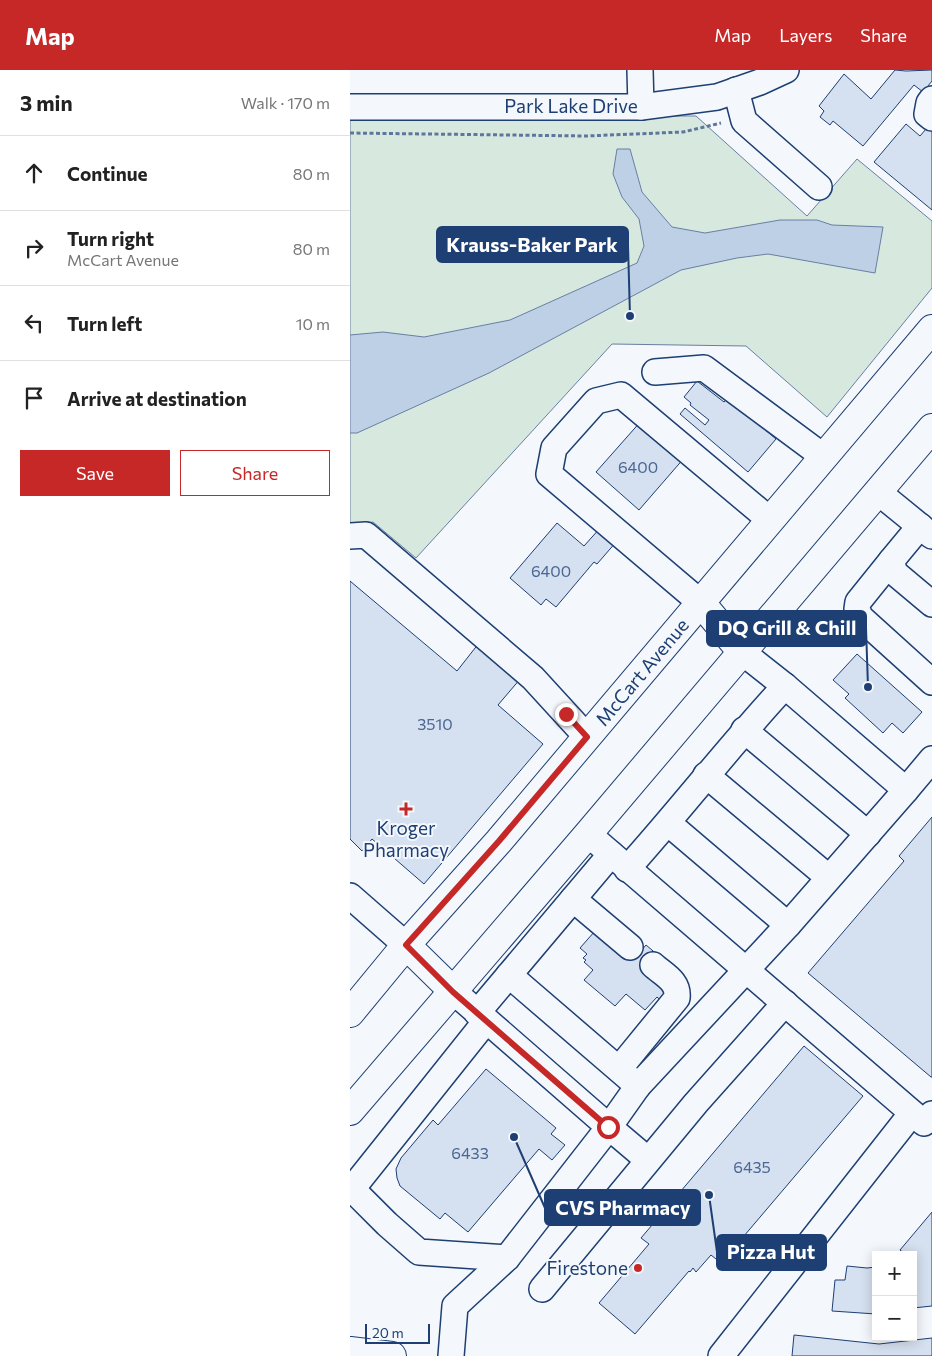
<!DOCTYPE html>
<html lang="en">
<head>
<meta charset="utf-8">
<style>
  :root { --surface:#fff; --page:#f6f6f6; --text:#222; --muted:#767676; --line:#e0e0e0; --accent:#c62828 }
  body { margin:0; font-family:Commissioner,sans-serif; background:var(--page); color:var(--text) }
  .controls { position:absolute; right:15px; bottom:15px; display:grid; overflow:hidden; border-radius:0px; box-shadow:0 2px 12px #0003 }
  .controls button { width:45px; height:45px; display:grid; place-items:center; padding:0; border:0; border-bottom:1px solid var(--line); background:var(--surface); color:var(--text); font:25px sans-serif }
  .scale { position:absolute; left:15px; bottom:12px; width:65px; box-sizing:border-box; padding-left:5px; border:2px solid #1d3f73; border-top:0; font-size:14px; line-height:18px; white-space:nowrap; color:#1d3f73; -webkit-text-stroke:4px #f4f7fb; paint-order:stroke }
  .stop { position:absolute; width:15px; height:15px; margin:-11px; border:4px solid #c62828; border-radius:50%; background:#fff }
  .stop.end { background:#c62828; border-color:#fff; box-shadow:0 1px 5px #0008 }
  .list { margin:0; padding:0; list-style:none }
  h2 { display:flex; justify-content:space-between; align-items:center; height:65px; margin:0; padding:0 20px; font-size:21px }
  h2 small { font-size:16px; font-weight:400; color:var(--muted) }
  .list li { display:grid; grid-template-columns:32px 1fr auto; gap:15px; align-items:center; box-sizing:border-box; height:75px; padding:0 20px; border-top:1px solid var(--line) }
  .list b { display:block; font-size:19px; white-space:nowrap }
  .list p { margin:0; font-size:16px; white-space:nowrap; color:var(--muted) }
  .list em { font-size:16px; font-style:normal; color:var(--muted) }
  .actions { display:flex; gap:10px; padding:15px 20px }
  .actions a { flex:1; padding:11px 0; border:1px solid var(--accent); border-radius:0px; text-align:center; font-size:18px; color:var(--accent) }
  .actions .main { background:var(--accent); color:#fff }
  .icon { flex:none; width:28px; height:28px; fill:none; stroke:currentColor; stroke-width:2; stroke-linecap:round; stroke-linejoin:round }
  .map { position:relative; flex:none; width:582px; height:1286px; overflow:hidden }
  header { display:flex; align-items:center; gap:30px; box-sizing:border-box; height:70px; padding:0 25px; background:var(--accent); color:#fff }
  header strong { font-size:24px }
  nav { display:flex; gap:28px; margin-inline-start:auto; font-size:18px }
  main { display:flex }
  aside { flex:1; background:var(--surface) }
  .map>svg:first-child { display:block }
  .green { fill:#d7e8df; stroke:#687fa3 }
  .water { fill:#bed0e5; stroke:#687fa3 }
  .building { fill:#d5e0f0; stroke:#1d3f73 }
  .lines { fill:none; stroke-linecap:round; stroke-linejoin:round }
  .minor-casing { stroke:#1d3f73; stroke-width:28 }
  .major-casing { stroke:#1d3f73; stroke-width:30 }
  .path { stroke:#5e769c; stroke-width:3; stroke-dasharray:4 2.5; stroke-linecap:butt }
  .minor { stroke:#f4f7fb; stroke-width:25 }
  .major { stroke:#f4f7fb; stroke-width:28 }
  .route { stroke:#c62828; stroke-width:6 }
  .poi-dot { fill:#c62828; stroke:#f4f7fb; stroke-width:2 }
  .labels { text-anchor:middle; stroke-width:4; stroke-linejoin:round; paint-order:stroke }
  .number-label { font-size:16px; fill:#4b6792 }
  .street-label { font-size:19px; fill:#1d3f73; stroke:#f4f7fb }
  .poi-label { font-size:19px; fill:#1d3f73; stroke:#f4f7fb }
  .leader { fill:none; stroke:#1d3f73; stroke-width:2 }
  .callout-dot { fill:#1d3f73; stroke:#f4f7fb; stroke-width:2 }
  .callout { fill:#1d3f73; stroke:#1d3f73; stroke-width:2 }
  .callout-label { font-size:20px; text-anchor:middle; font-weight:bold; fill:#fff }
</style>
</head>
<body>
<header>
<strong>Map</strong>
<nav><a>Map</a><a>Layers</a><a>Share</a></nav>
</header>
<main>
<aside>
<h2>3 min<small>Walk · 170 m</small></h2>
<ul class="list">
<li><svg class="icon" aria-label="ahead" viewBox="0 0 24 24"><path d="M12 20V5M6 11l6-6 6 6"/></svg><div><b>Continue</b></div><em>80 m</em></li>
<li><svg class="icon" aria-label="right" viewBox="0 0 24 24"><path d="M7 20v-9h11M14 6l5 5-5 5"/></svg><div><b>Turn right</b><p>McCart Avenue</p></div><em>80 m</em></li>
<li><svg class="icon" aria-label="left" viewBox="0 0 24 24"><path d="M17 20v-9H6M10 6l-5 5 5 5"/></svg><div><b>Turn left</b></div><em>10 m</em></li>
<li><svg class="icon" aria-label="arrive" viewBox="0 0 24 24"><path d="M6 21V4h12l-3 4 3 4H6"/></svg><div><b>Arrive at destination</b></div></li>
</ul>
<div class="actions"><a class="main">Save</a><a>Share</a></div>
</aside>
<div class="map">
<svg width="582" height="1286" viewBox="0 0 582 1286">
  <rect width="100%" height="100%" fill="#f4f7fb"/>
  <!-- green -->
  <path class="green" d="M 0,46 L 346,46 L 457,146 L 507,89 L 582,151 L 582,218 L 477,347 L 396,276 L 262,274 L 66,488 L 23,452 L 0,456 Z"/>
  <!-- water -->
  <path class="water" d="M 267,79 L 280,79 L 292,122 L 322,157 L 355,163 L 430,150 L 467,150 L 482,155 L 533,157 L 525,203 L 418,184 L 387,188 L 331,200 L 139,303 L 7,363 L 0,363 L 0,265 L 33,262 L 74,267 L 160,250 L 287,193 L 294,176 L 289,149 L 272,127 L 263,104 Z"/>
  <!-- building -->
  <g class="building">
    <path d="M 545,0 L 556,1 L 582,0 L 582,11 L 573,22 L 564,15 L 513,76 L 483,51 L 480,55 L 470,47 L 474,41 L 469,36 L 494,4 L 521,29 Z"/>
    <path d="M 582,52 L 582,140 L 524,92 L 556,54 L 570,66 Z"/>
    <path d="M 347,311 L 374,332 L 378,328 L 426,369 L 398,402 L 330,344 L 335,338 L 355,355 L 359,350 L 340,335 L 341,333 L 334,327 Z"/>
    <path d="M 292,350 L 335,387 L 289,440 L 246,402 Z"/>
    <path d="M 207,453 L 234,476 L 251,457 L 267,471 L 247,494 L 244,492 L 206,537 L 196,529 L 191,535 L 160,508 Z"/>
    <path d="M 0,511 L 107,601 L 129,573 L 171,608 L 148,635 L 193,674 L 74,814 L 22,769 L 12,781 L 0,769 Z"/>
    <path d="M 507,584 L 572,642 L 553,663 L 542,653 L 533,663 L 495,628 L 499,624 L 483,610 Z"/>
    <path d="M 582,747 L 582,1007 L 581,1007 L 458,903 L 554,791 L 549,786 Z"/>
    <path d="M 245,861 L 285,888 L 296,875 L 309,886 L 316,935 L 307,927 L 295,940 L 276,924 L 265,936 L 234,910 L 243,900 L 234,892 L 236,890 L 233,888 L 237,884 L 230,878 Z"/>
    <path d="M 454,976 L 513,1026 L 371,1193 L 361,1185 L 346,1202 L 343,1198 L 340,1202 L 339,1201 L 285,1264 L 249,1233 L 299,1174 L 291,1168 Z"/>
    <path d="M 136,999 L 206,1058 L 201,1064 L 215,1075 L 202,1090 L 189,1079 L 118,1162 L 95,1143 L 90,1149 L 50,1116 L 47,1108 L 46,1099 L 51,1088 L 83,1050 L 88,1055 Z"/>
    <path d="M 582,1142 L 582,1236 L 563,1238 L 563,1185 L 556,1185 L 550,1180 Z"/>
    <path d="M 497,1196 L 517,1198 L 526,1197 L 526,1244 L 482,1241 L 485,1210 L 495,1210 Z"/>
    <path d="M 444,1265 L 529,1274 L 582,1268 L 582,1286 L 442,1286 Z"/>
  </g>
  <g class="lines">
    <!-- minor casing -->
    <g class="minor-casing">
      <g id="minor">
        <path d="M 290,0 L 291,37"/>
        <path d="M 386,20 L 394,51 L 469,117"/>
        <path d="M 582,29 L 579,33 L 577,44 L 582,48"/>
        <path d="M 0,37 L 291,37 L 367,27 L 410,12 L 436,0"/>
        <path d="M 305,302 L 354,298 L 474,387"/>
        <path d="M 528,422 L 582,466"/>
        <path d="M 570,456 L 541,491 L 545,503 L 582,534"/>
        <path d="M 0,466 L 16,465 L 183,608 L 237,667"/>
        <path d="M 541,491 L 508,532 L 507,539 L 510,547 L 582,612"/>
        <path d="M 351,533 L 199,404 L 204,378 L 246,331 L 271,325 L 420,450"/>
        <path d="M 394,660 L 518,764"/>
        <path d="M 356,705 L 478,807"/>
        <path d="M 556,720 L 582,689"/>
        <path d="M 318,753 L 438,855"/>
        <path d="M 238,764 L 574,1053 L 582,1044"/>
        <path d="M 277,799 C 331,739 380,675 435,616"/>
        <path d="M 0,826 L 56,875"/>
        <path d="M 223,829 L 280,877"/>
        <path d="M 159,905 L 288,1016"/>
        <path d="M 103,921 L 259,1057 L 288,1016 L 438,855 L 556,720 L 435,616 L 392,582"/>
        <path d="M 127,943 L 261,784"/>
        <path d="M 269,999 L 327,928 C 329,911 314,905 303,895"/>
        <path d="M 0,1117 L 2,1119 L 136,951"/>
        <path d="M 2,1119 L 37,1154 L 69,1182 L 157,1188"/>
        <path d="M 192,1219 L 346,1033 L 435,933"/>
        <path d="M 101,1286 L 105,1236 L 157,1188 L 259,1057 L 298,1090"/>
        <path d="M 371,1286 L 562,1043"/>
      </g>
    </g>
    <!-- major casing -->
    <g class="major-casing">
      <g id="major">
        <path d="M 351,533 L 392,582"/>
        <path d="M 56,875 L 103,921"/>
        <path d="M 0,943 L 56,875 L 149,771 L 582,259"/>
        <path d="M 0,1041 L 238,764 L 582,358"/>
        <path d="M 0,1281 L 42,1286"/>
      </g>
    </g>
    <!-- path -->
    <path class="path" d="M 0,63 L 236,66 L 333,62 L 371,53"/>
    <!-- minor -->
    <use href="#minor" class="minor"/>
    <!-- major -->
    <use href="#major" class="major"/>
  </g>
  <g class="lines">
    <!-- route -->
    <path class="route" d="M 216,644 L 237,667 L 149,771 L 56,875 L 103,922 L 258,1057"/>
  </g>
  <!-- markers -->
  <g class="poi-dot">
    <path d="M53.5 731.5h5v5h5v5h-5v5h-5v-5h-5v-5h5z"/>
    <circle cx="288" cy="1198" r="5"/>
  </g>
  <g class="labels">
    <!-- number labels -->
    <g class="number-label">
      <text x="288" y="403">6400</text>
      <text x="201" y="507">6400</text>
      <text x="85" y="660">3510</text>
      <text x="120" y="1089">6433</text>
      <text x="402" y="1103">6435</text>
    </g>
    <!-- street labels -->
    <g class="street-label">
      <text x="221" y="43">Park Lake Drive</text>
      <text transform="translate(292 602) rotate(-50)" y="7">McCart Avenue</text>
    </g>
    <!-- poi labels -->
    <g class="poi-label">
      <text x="56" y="765">Kroger<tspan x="56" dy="22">Pharmacy</tspan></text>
      <text x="278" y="1205" text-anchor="end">Firestone</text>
    </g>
  </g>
  <!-- callouts -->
  <path class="leader" d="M280 246L278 175M518 617L516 558M164 1067L195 1138M359 1125L367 1182"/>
  <g class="callout-dot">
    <circle cx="280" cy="246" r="5"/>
    <circle cx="518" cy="617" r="5"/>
    <circle cx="164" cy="1067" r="5"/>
    <circle cx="359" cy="1125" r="5"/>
  </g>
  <g class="callout">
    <rect x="87" y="157" width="191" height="35" rx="5"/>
    <rect x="357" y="541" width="159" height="35" rx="5"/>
    <rect x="195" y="1120" width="155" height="35" rx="5"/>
    <rect x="367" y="1165" width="109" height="35" rx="5"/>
  </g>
  <g class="callout-label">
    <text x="182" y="182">Krauss-Baker Park</text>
    <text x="437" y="565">DQ Grill &amp; Chill</text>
    <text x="273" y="1145">CVS Pharmacy</text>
    <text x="421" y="1189">Pizza Hut</text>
  </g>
</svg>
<div class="controls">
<button>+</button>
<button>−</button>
</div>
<div class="scale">20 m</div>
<div class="stop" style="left:258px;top:1057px"></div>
<div class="stop end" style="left:216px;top:644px"></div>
</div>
</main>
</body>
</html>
